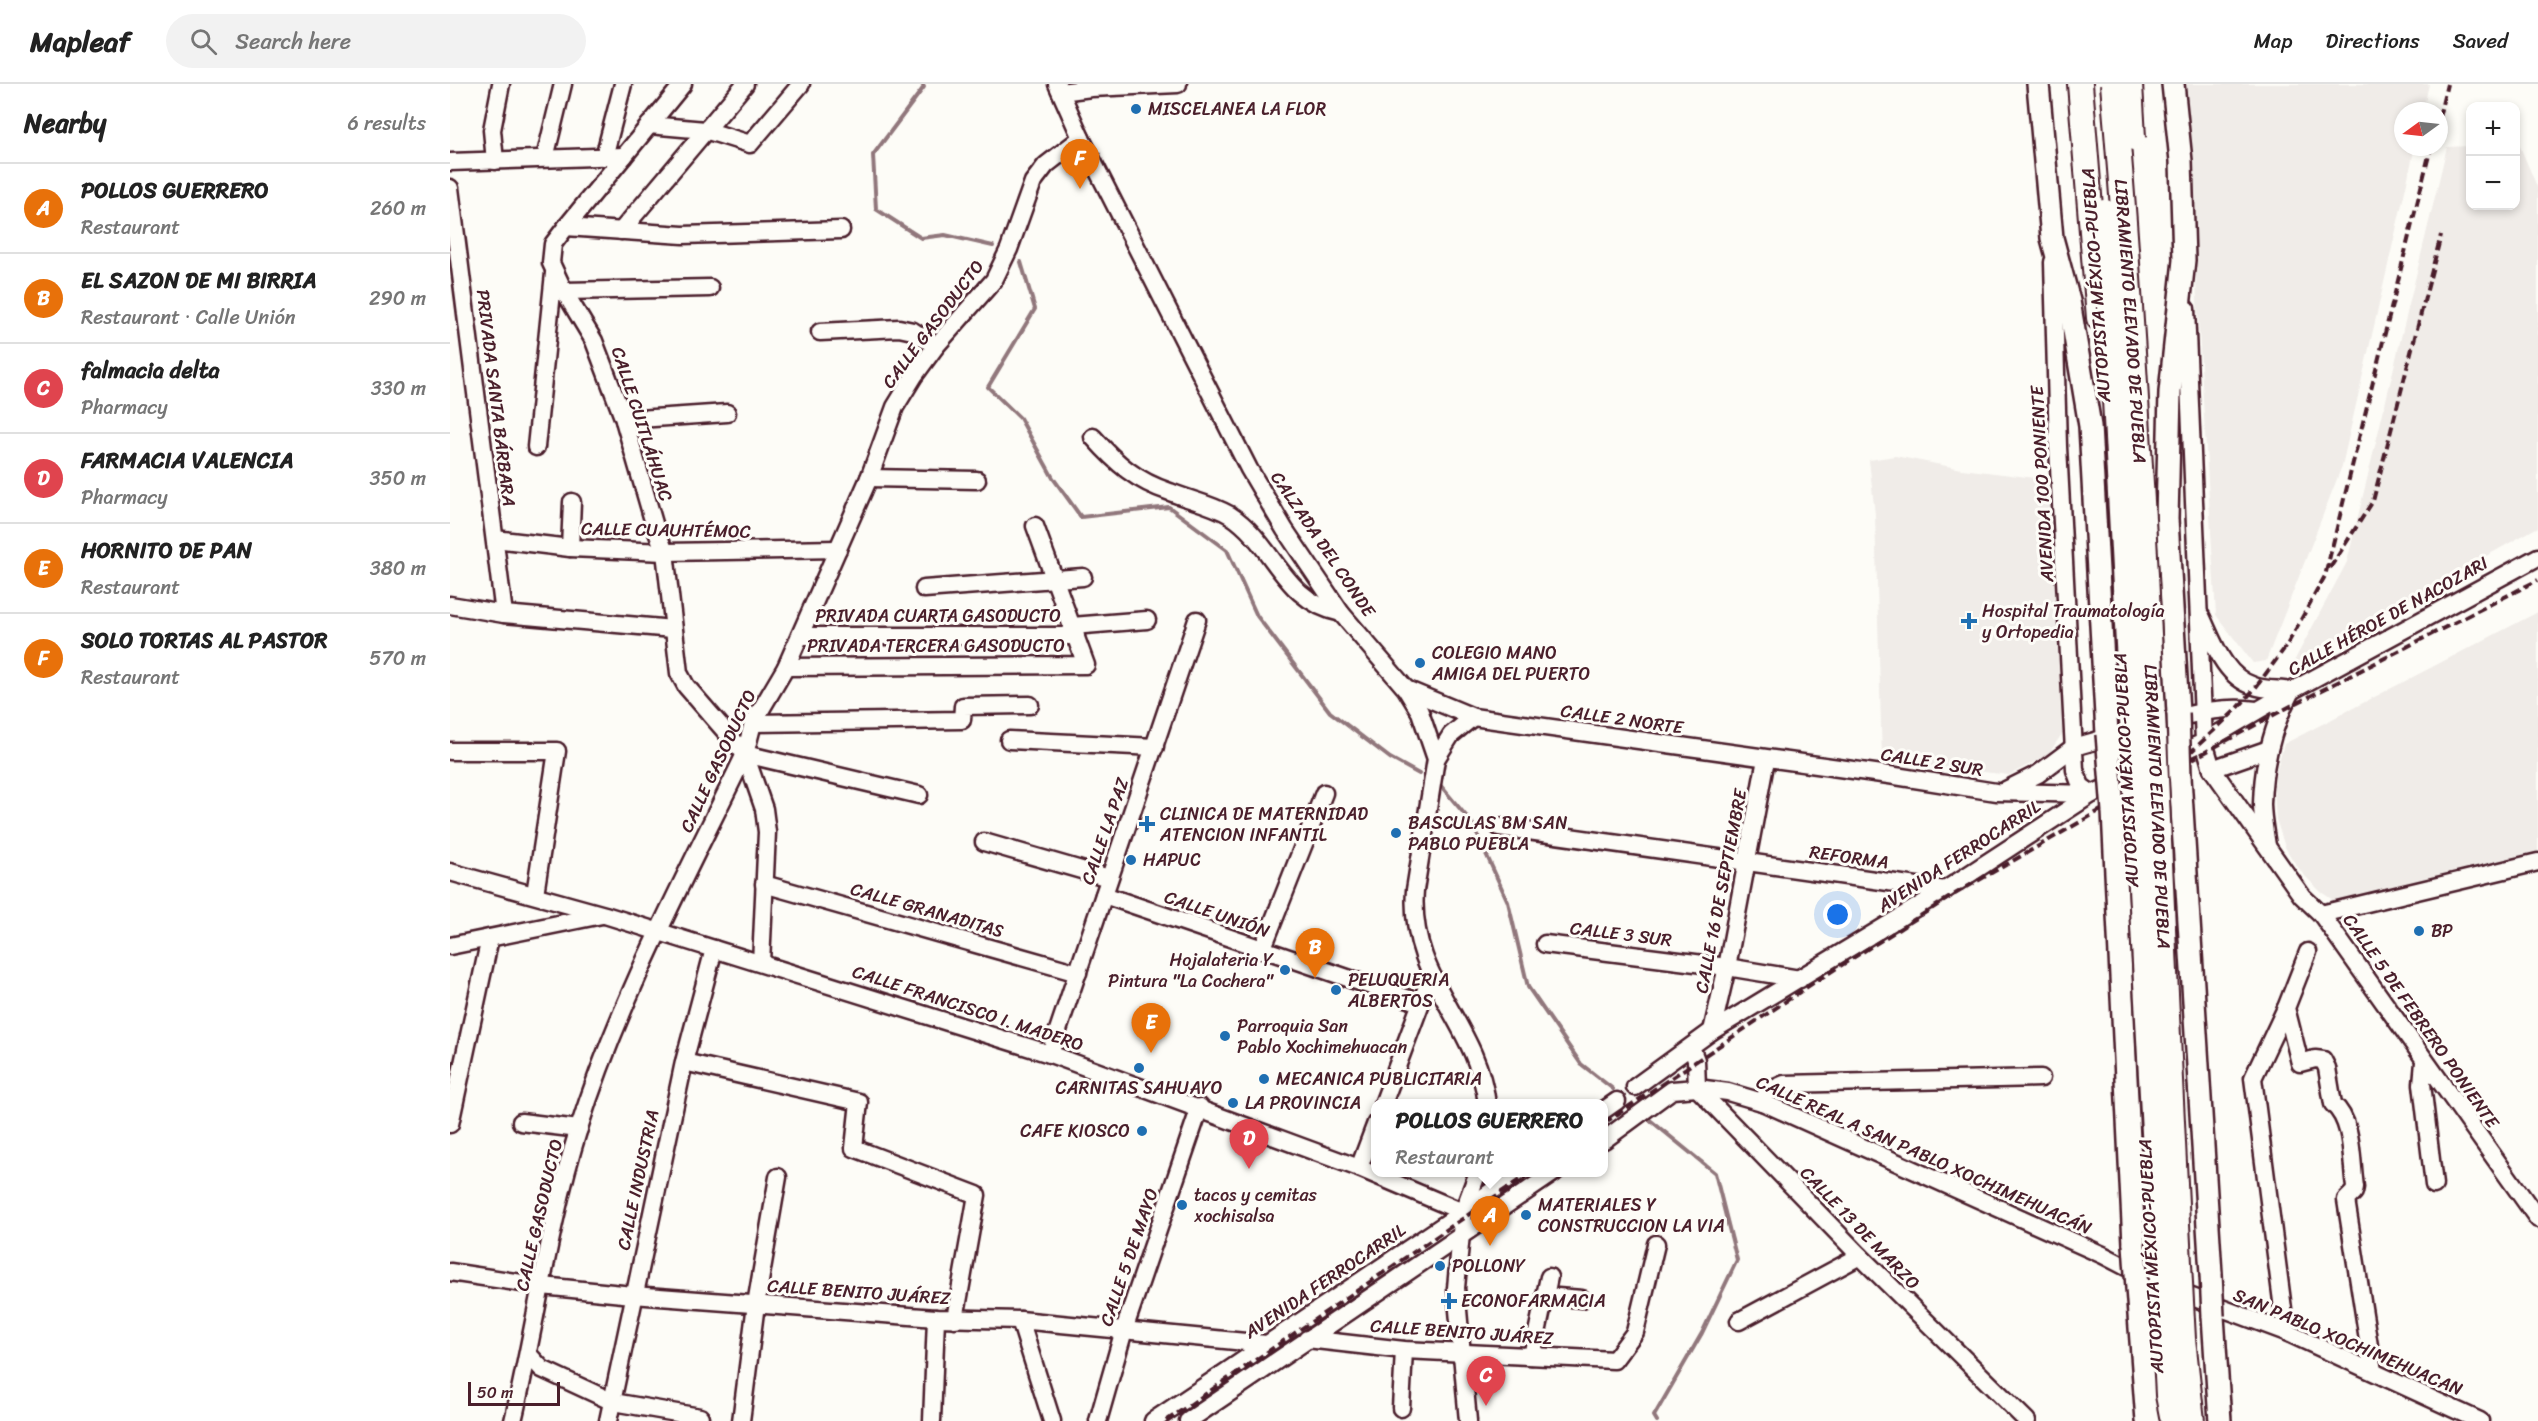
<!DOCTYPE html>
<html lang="en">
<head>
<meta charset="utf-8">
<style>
  :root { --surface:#fff; --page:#f2f2f2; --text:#222; --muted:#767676; --line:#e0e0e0; --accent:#0b8043 }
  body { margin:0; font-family:Sriracha,sans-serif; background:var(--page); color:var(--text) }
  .controls { position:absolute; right:18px; top:18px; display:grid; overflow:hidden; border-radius:12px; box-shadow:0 3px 9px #0003 }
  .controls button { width:54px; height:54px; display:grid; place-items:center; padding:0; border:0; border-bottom:2px solid var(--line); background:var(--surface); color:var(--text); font:30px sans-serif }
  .compass { position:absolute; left:1944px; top:18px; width:54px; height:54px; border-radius:50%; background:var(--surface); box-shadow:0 3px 9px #0003; rotate:255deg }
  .scale { position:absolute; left:18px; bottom:15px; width:92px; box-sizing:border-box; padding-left:6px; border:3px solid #4a1f2b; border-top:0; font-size:16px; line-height:21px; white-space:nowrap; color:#4a1f2b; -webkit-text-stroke:4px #fdfcf7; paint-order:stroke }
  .you { position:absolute; left:1388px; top:831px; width:21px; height:21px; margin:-15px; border:4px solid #fff; border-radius:50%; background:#1a73e8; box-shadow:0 0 0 9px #1a73e833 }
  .badge { display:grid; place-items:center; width:39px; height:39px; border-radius:50%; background:var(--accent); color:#fff; font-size:20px; font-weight:700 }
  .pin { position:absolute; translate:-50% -50px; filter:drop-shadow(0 2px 3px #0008) }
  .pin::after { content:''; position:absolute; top:32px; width:21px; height:18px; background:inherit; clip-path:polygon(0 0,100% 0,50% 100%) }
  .popup { position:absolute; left:921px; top:1015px; width:237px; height:78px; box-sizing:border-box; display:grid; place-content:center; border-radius:12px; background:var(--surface); filter:drop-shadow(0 2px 4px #0005); font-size:20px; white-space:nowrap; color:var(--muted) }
  .popup b { font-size:22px; color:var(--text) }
  .popup::after { content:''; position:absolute; left:50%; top:100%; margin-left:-12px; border:12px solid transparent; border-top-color:var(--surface) }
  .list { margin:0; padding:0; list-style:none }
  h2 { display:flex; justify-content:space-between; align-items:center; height:78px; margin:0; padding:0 24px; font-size:26px }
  h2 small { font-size:20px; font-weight:400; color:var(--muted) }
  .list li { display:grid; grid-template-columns:39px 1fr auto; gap:18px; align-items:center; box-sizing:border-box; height:90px; padding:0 24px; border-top:2px solid var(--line) }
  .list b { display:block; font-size:22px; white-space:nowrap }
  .list p { margin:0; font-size:20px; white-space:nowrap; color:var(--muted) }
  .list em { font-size:20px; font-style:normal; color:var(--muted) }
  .icon { flex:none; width:33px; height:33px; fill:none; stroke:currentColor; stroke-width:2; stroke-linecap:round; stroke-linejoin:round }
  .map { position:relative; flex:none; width:2088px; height:1337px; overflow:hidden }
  header { display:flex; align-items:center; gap:36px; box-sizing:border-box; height:84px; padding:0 30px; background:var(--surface); border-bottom:2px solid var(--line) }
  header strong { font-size:28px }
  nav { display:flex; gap:33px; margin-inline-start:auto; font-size:21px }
  .search { width:420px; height:54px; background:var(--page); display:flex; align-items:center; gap:15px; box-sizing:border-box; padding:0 21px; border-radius:33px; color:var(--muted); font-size:22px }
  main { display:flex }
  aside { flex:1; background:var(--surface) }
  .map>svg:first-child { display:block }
  .built { fill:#f0ece8 }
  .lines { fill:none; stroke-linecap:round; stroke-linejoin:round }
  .stream { stroke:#91777b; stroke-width:4 }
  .minor-casing { stroke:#4a1f2b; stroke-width:21 }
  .major-casing { stroke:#4a1f2b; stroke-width:26 }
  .highway-casing { stroke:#4a1f2b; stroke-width:28 }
  .minor { stroke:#fdfcf7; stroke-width:16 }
  .major { stroke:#fdfcf7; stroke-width:21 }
  .highway { stroke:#fdfcf7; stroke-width:24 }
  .rail { stroke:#4a1f2b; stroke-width:4; stroke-dasharray:9 4.5; stroke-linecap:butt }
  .major-bridge-casing { stroke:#4a1f2b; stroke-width:26; stroke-linecap:butt }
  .highway-bridge-casing { stroke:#4a1f2b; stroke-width:28; stroke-linecap:butt }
  .major-bridge { stroke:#fdfcf7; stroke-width:21 }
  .highway-bridge { stroke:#fdfcf7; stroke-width:24 }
  .poi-dot { fill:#1f6fb2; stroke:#fdfcf7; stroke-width:2 }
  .labels { text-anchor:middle; stroke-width:6; stroke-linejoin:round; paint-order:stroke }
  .poi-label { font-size:18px; fill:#4a1f2b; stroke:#fdfcf7; text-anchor:start }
  .street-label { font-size:18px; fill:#4a1f2b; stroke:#fdfcf7 }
</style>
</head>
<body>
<header>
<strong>Mapleaf</strong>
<div class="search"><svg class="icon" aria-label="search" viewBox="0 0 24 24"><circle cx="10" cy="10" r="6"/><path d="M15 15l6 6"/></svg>Search here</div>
<nav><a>Map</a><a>Directions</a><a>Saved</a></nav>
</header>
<main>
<aside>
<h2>Nearby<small>6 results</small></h2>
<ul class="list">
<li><span class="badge" style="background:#e8710a">A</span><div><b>POLLOS GUERRERO</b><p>Restaurant</p></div><em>260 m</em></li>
<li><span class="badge" style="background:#e8710a">B</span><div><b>EL SAZON DE MI BIRRIA</b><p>Restaurant · Calle Unión</p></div><em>290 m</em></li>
<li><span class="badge" style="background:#e0444e">C</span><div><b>falmacia delta</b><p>Pharmacy</p></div><em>330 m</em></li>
<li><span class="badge" style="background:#e0444e">D</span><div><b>FARMACIA VALENCIA</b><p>Pharmacy</p></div><em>350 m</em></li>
<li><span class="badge" style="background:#e8710a">E</span><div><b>HORNITO DE PAN</b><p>Restaurant</p></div><em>380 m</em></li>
<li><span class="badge" style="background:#e8710a">F</span><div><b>SOLO TORTAS AL PASTOR</b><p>Restaurant</p></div><em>570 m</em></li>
</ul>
</aside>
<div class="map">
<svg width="2088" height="1337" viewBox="0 0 2088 1337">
  <rect width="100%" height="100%" fill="#fdfcf7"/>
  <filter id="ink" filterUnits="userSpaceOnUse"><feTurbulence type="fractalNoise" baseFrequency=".0167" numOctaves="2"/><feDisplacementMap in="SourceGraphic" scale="12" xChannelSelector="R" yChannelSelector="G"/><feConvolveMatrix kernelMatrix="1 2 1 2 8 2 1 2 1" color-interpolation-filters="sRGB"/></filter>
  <g filter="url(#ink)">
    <!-- built -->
    <g class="built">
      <path d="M 1734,0 L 1979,0 L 1973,27 L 1953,27 L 1953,63 L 1965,63 L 1892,382 L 1816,577 L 1803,579 L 1766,531 Z"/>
      <path d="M 2066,60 L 2069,60 L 2088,105 L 2088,443 L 1842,581 L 1897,478 L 1997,63 L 2020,62 L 2020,122 L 2066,122 Z"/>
      <path d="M 1445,372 L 1512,385 L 1601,396 L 1617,642 L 1598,671 L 1559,691 L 1432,676 L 1425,431 L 1419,376 Z"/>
      <path d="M 2088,528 L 2088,768 L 1886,818 L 1871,808 L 1853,790 L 1842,775 L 1835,763 L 1826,735 L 1824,706 L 1826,688 L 1834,660 Z"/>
    </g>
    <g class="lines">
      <!-- stream -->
      <g class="stream">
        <path d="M 472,0 L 474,3 L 423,71 L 426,125 L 471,154 L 495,151 L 543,162"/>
        <path d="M 571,178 L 585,225 L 538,303 L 570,334 L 603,394 L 631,433 L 719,423 L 777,466 L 807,532 L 880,628 L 940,674 L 969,690"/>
        <path d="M 991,702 L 1022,739 L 1058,818 L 1078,903 L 1131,980 L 1163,1005"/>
        <path d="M 1200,1036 L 1265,1089 L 1287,1176 L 1252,1249 L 1204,1332 L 1207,1337"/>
      </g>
      <!-- minor casing -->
      <g class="minor-casing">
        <g id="minor">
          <path d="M 233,0 L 116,143 L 103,160 L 101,179 L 114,207 L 144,257 L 174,336 L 205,443 L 215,468 L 229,589 L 236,602 L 295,670 L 314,725 L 317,748 L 311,879"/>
          <path d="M 607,0 L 631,54 L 799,385 L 835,446 L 891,529 L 956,605 L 970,628 L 986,675 L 965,806 C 958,896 1027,937 1037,1020"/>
          <path d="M 611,8 L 641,4 L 728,0"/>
          <path d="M 199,41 L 255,46 L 300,60 L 351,0"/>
          <path d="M 154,73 L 173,0"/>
          <path d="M 95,74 L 113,0"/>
          <path d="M 45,77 L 42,46 L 51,0"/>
          <path d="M 0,78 L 174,72"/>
          <path d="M 0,104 L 54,530"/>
          <path d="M 116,143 L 233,151 L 391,146"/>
          <path d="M 171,147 L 295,0"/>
          <path d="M 1603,178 L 1608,363 L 1625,686 L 1631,702 L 1642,710"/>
          <path d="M 114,207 L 260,204"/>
          <path d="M 1736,225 L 1754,658 L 1762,685 L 1852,812 L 1871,830 L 2088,1135"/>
          <path d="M 370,248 L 449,244 L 463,247 L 486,262"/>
          <path d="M 174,336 L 277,329"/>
          <path d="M 643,353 C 666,379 686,397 720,408 C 740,416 761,420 780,431 C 825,460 832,517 891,529"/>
          <path d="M 86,363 L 104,189"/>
          <path d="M 419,394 L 527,396"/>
          <path d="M 45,455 L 120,464 L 215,468 L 388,465"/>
          <path d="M 120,464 L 122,418"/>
          <path d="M 474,505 L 633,493"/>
          <path d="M 0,521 L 54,530 L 223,545"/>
          <path d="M 1751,532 C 1763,557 1774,593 1804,602 C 1815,606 1829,605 1841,607 C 1823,641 1813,681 1812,720 C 1812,733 1815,748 1817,762"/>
          <path d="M 622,542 L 697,536"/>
          <path d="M 350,552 L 626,552"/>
          <path d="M 336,583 L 636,581 L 585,442"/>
          <path d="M 958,606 L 1023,633 L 1439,691 L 1546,708 L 1642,710"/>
          <path d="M 1719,636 C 1749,628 1775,622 1806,626"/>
          <path d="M 303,639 L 512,636 L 513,622 L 580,621"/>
          <path d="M 559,656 L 705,663"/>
          <path d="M 0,667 L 107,667 L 85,810"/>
          <path d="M 295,670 L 469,711"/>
          <path d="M 1720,673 L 1754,658 L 1841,607 L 2088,473"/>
          <path d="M 986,675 L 1001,651 L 1023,633"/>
          <path d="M 1762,685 L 1819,665"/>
          <path d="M 1556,706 L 1588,690 L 1624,663 L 1691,644"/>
          <path d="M 1049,743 L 1495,806"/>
          <path d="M 534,758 L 659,794"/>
          <path d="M 0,788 L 155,831 L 600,970 L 909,1084 L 1013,1128"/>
          <path d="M 314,800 L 628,889"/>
          <path d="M 654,811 L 971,919"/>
          <path d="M 1871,830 L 2088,778"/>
          <path d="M 1095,860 L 1277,883 L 1350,895"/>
          <path d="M 0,862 L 152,831"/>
          <path d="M 812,866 L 874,709"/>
          <path d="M 1858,868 L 1836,924 L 1850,979 L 1865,975 L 1873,976 L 1877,984 L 1883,1020 C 1904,1038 1901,1077 1905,1103 L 1904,1108 L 1896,1116 L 1923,1287"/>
          <path d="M 1836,924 L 1803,994 L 1836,1248"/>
          <path d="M 1262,947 L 1277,883 L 1316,675"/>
          <path d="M 1241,963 L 1246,976 L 1247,1004 L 1410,1172 L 1577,1337"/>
          <path d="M 600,970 L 747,536"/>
          <path d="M 234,978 L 409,1018 L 404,1064 L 527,1111 L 505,1235"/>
          <path d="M 1974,978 L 1972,1000 L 1984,1101"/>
          <path d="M 1185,1003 L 1262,947 L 1495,806 L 1642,710 L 1670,697"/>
          <path d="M 1312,1018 L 1318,1007 L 1334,1000 L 1591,994"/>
          <path d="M 933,1020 L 981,892"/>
          <path d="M 1154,1026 L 1167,1017"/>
          <path d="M 71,1038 L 129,1045"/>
          <path d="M 0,1040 L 40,854"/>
          <path d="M 1154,1056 L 1222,1006 L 1247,1004 L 1278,1008 L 1312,1018 L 1653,1171 L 1715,1203 L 1836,1248 L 2030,1337"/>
          <path d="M 909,1084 L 926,1039"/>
          <path d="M 0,1188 L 92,1202 L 183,1211 L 486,1234 L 570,1236 L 816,1260"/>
          <path d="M 1095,1212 L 1132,1215"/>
          <path d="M 570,1236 L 602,1337"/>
          <path d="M 1289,1237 L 1410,1172"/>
          <path d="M 857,1255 L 954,1266 L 1164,1276 L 1185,1248 L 1206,1160"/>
          <path d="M 79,1271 L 92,1285 L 163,1318 L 250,1333"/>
          <path d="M 1082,1272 L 1099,1193"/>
          <path d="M 951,1324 L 954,1266"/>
          <path d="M 63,1337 C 86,1240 99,1139 129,1044 C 170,914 236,792 295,670 L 303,639 L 336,583 L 419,394 L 445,323 L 464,292 L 486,262 L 544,196 L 559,165 L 583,98 L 596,81 L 631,54"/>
          <path d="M 158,1337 L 234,978 L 264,865"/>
          <path d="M 291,1337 L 306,1220 L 328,1093"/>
          <path d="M 482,1337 L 486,1234"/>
          <path d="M 648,1337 L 674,1246 L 750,1023"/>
          <path d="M 703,1337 L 1013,1128 L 1068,1088"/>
          <path d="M 738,1337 L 1105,1088"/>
          <path d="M 1018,1337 L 1006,1204 L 1013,1128 L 1028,1088"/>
        </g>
      </g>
      <!-- major casing -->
      <g class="major-casing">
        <g id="major">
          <path d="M 1588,0 L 1602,154 L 1619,217 L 1640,342 L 1657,650"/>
          <path d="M 1723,0 L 1731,77 L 1734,176 L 1720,308 L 1717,435 L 1728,629"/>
          <path d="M 1730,693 L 1761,1190"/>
          <path d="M 1663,727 L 1684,1160"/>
          <path d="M 1687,1204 L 1697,1337"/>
          <path d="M 1763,1232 L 1770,1337"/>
        </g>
      </g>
      <!-- highway casing -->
      <g class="highway-casing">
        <g id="highway">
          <path d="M 1630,0 L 1649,234"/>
          <path d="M 1707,1298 L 1710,1337"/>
        </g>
      </g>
      <!-- minor -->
      <use href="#minor" class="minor"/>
      <!-- major -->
      <use href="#major" class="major"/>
      <!-- highway -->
      <use href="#highway" class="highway"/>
      <!-- rail -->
      <g class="rail">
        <path d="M 1989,33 L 1997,0"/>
        <path d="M 1880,484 L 1923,417 L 1991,151"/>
        <path d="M 1729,679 L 1788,624 L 1806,603 L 1837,561 L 1875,492 L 1981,63"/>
        <path d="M 1154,1039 L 1363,899 L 1505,810 L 1691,703 L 1831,627 L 2088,496"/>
        <path d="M 716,1337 L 1081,1088"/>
      </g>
      <!-- major-bridge casing -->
      <g class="major-bridge-casing">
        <g id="major-bridge">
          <path d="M 1728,629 L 1730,693"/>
          <path d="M 1657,650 L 1663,727"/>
          <path d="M 1684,1160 L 1687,1204"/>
          <path d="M 1761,1190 L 1763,1232"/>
        </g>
      </g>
      <!-- highway-bridge casing -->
      <g class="highway-bridge-casing">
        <g id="highway-bridge">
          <path id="s1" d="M 1663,0 C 1699,417 1710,837 1733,1255 L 1742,1337"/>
          <path d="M 1680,0 L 1683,54"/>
          <path d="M 1655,128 L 1718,1311 L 1723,1337"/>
        </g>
      </g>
      <!-- major-bridge -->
      <use href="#major-bridge" class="major-bridge"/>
      <!-- highway-bridge -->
      <use href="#highway-bridge" class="highway-bridge"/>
    </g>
  </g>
  <!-- markers -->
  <g class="poi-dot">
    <circle cx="686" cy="25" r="6"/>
    <path d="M1516 528h6v6h6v6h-6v6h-6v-6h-6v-6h6z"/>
    <circle cx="970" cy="579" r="6"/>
    <path d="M694 731h6v6h6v6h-6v6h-6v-6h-6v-6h6z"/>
    <circle cx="946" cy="749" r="6"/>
    <circle cx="681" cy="776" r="6"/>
    <circle cx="1969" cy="847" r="6"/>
    <circle cx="835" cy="886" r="6"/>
    <circle cx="886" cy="906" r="6"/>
    <circle cx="775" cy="952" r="6"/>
    <circle cx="689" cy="984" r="6"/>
    <circle cx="814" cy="995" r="6"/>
    <circle cx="783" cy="1019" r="6"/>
    <circle cx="692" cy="1047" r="6"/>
    <circle cx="732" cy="1121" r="6"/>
    <circle cx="1076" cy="1131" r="6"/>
    <circle cx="990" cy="1182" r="6"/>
    <path d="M996 1208h6v6h6v6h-6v6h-6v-6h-6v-6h6z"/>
  </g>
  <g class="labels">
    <!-- poi labels -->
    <g class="poi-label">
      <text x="698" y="31">MISCELANEA LA FLOR</text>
      <text x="1532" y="533">Hospital Traumatología<tspan x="1532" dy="21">y Ortopedia</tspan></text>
      <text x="982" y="575">COLEGIO MANO<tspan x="982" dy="21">AMIGA DEL PUERTO</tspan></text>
      <text x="710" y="736">CLINICA DE MATERNIDAD<tspan x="710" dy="21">ATENCION INFANTIL</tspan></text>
      <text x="958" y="745">BASCULAS BM SAN<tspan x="958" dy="21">PABLO PUEBLA</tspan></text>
      <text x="693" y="782">HAPUC</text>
      <text x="1981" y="853">BP</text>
      <text x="823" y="882" text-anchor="end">Hojalateria Y<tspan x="823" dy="21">Pintura "La Cochera"</tspan></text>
      <text x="898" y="902">PELUQUERIA<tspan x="898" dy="21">ALBERTOS</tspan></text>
      <text x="787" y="948">Parroquia San<tspan x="787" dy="21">Pablo Xochimehuacan</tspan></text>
      <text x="826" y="1001">MECANICA PUBLICITARIA</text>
      <text x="689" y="1010" text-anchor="middle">CARNITAS SAHUAYO</text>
      <text x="795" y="1025">LA PROVINCIA</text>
      <text x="680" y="1053" text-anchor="end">CAFE KIOSCO</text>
      <text x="744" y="1117">tacos y cemitas<tspan x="744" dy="21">xochisalsa</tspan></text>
      <text x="1088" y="1127">MATERIALES Y<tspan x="1088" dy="21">CONSTRUCCION LA VIA</tspan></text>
      <text x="1002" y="1188">POLLONY</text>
      <text x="1011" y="1223">ECONOFARMACIA</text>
    </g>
    <!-- street labels -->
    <g class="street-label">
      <text transform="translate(1646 201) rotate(-94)" y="6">AUTOPISTA MÉXICO-PUEBLA</text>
      <text dy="6" stroke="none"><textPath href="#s1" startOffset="238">LIBRAMIENTO ELEVADO DE PUEBLA</textPath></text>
      <text transform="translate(483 240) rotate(-53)" y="6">CALLE GASODUCTO</text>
      <text transform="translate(46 314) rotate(83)" y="6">PRIVADA SANTA BÁRBARA</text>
      <text transform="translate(192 340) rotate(72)" y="6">CALLE CUITLÁHUAC</text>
      <text transform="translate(1592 400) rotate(-93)" y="6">AVENIDA 100 PONIENTE</text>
      <text transform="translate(216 446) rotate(1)" y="6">CALLE CUAUHTÉMOC</text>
      <text transform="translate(873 460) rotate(56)" y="6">CALZADA DEL CONDE</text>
      <text x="488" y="538">PRIVADA CUARTA GASODUCTO</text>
      <text transform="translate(1938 532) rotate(-29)" y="6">CALLE HÉROE DE NACOZARI</text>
      <text x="486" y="568">PRIVADA TERCERA GASODUCTO</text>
      <text transform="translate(1172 635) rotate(8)" y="6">CALLE 2 NORTE</text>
      <text transform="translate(268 677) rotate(-65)" y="6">CALLE GASODUCTO</text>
      <text transform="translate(1482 678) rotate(9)" y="6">CALLE 2 SUR</text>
      <text transform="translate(1676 686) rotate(-93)" y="6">AUTOPISTA MÉXICO-PUEBLA</text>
      <text dy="6" stroke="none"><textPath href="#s1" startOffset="724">LIBRAMIENTO ELEVADO DE PUEBLA</textPath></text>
      <text transform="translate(655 747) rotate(-71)" y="6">CALLE LA PAZ</text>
      <text transform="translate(1509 772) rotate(-33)" y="6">AVENIDA FERROCARRIL</text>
      <text transform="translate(1399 773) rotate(8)" y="6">REFORMA</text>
      <text transform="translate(1271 807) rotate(-79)" y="6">CALLE 16 DE SEPTIEMBRE</text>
      <text transform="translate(477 826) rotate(16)" y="6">CALLE GRANADITAS</text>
      <text transform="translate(767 830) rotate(19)" y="6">CALLE UNIÓN</text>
      <text transform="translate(1171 850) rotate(7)" y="6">CALLE 3 SUR</text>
      <text transform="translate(518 924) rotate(18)" y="6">CALLE FRANCISCO I. MADERO</text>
      <text transform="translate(1971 937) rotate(55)" y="6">CALLE 5 DE FEBRERO PONIENTE</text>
      <text transform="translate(1474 1071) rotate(24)" y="6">CALLE REAL A SAN PABLO XOCHIMEHUACÁN</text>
      <text transform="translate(188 1096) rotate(-78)" y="6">CALLE INDUSTRIA</text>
      <text transform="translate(89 1131) rotate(-77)" y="6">CALLE GASODUCTO</text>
      <text transform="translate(1410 1144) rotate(46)" y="6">CALLE 13 DE MARZO</text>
      <text transform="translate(1701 1172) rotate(-93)" y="6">AUTOPISTA MÉXICO-PUEBLA</text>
      <text transform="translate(679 1173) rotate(-71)" y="6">CALLE 5 DE MAYO</text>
      <text transform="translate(875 1197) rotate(-34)" y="6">AVENIDA FERROCARRIL</text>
      <text transform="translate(409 1208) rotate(4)" y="6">CALLE BENITO JUÁREZ</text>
      <text transform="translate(1012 1248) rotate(4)" y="6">CALLE BENITO JUÁREZ</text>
      <text transform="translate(1898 1258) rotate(23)" y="6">SAN PABLO XOCHIMEHUACAN</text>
    </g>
  </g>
</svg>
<div class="controls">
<button>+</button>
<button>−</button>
</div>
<svg class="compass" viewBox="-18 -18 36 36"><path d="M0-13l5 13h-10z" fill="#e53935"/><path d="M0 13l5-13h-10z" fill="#767676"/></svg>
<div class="scale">50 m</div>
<div class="you"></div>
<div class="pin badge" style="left:1040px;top:1162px;background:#e8710a">A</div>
<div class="popup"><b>POLLOS GUERRERO</b>Restaurant</div>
<div class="pin badge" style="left:865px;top:894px;background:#e8710a">B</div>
<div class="pin badge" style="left:1036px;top:1322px;background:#e0444e">C</div>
<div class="pin badge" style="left:799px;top:1085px;background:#e0444e">D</div>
<div class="pin badge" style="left:701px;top:969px;background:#e8710a">E</div>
<div class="pin badge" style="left:630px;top:105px;background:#e8710a">F</div>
</div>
</main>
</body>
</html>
